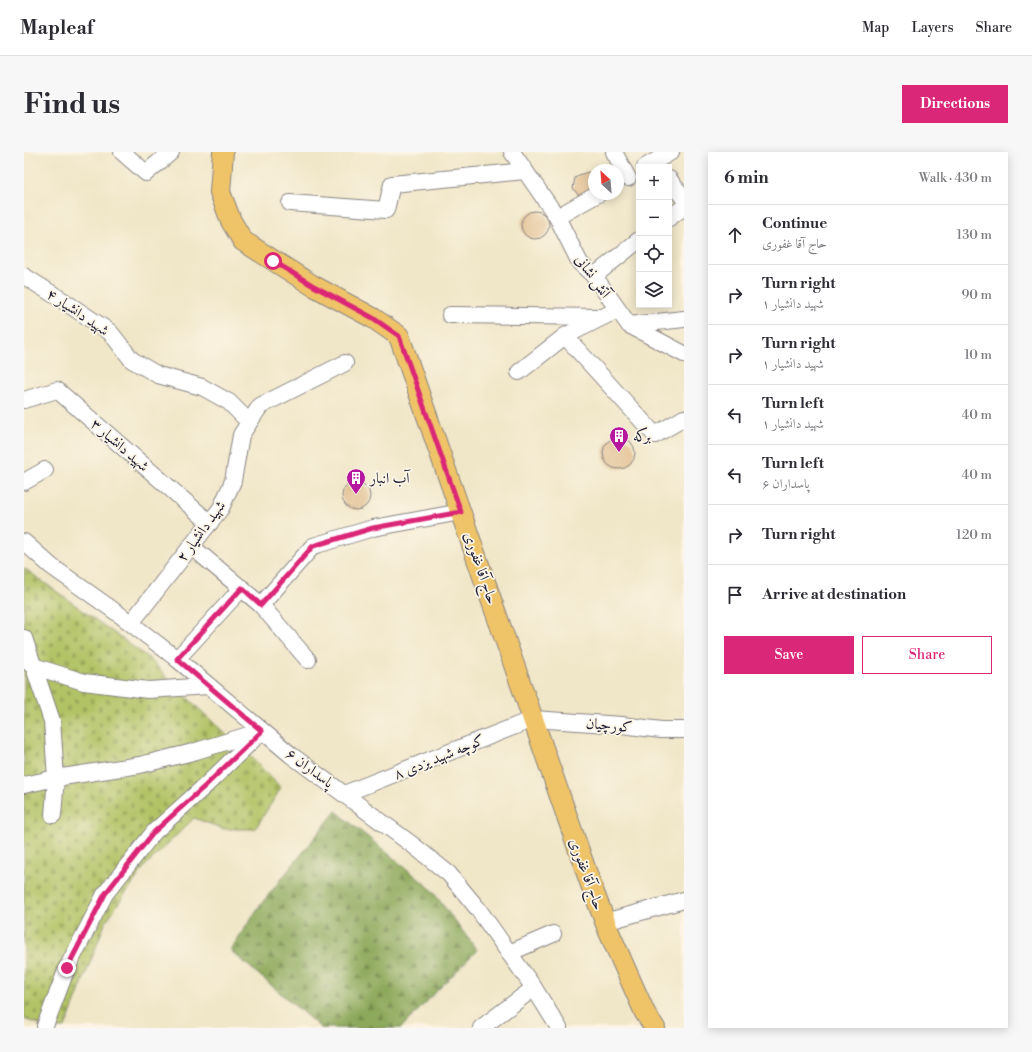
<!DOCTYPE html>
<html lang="en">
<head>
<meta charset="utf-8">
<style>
  :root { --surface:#fff; --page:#f7f7f7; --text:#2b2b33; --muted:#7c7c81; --line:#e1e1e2; --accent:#db2777 }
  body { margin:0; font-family:"Libre Bodoni",Amiri,serif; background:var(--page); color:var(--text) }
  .controls { position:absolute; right:12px; top:12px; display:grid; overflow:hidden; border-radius:0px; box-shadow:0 2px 10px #0003 }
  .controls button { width:36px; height:36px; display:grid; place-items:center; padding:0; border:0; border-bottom:1px solid var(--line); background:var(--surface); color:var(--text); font:20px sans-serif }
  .compass { position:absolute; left:564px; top:12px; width:36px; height:36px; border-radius:50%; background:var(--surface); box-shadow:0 2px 10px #0003; rotate:334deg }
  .stop { position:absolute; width:12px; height:12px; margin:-9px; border:3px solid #db2777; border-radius:50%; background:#fff }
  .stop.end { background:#db2777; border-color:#fff; box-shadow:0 1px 4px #0008 }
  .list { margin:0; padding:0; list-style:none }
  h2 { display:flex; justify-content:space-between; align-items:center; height:52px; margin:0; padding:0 16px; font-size:17px }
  h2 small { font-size:13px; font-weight:400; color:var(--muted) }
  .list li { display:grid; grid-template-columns:26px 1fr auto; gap:12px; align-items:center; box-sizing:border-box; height:60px; padding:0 16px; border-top:1px solid var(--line) }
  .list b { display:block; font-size:15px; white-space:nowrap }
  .list p { margin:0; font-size:13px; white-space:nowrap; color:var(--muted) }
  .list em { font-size:13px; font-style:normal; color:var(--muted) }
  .actions { display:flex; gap:8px; padding:12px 16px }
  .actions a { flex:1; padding:9px 0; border:1px solid var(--accent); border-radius:0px; text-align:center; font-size:14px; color:var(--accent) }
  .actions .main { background:var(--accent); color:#fff }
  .icon { flex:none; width:22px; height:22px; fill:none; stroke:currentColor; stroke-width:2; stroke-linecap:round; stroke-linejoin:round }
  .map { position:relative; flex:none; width:660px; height:876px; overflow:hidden; border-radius:0px }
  header { display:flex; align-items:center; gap:24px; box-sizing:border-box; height:56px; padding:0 20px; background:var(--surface); border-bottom:1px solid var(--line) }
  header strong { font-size:19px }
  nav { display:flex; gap:22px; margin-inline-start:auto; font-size:14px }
  .intro { display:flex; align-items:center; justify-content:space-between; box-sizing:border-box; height:96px; padding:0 24px }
  h1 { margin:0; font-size:28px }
  .button { padding:10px 18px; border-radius:0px; background:var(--accent); color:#fff; font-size:14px; font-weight:700 }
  main { display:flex; gap:24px; padding:0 24px }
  aside { flex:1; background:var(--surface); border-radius:0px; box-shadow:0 2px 10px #0003 }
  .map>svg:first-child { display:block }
  .forest { fill:url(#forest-firs); stroke:#58664b }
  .cemetery { fill:url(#cemetery-stones); stroke:#6a7250 }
  .building { fill:#e0bd8f }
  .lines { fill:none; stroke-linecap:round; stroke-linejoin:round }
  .minor-casing { stroke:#898482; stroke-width:18 }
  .major-casing { stroke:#898482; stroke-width:22 }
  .minor { stroke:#fff; stroke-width:16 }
  .major { stroke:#efc469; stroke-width:20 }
  .route { stroke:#db2777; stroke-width:5 }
  .labels { text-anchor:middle; stroke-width:3.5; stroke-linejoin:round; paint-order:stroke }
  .street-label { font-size:15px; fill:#22223b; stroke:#fcf5e5 }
  .poi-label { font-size:15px; fill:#22223b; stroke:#fcf5e5; text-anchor:start }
</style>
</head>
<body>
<header>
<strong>Mapleaf</strong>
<nav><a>Map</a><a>Layers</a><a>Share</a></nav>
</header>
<div class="intro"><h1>Find us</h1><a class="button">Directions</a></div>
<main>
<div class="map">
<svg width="660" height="876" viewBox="0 0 660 876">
  <defs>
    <pattern id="forest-firs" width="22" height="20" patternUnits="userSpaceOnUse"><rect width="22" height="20" fill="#8da95b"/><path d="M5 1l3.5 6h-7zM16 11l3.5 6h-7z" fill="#73894c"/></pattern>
    <pattern id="cemetery-stones" width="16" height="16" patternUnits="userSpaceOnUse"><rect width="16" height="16" fill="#b2c366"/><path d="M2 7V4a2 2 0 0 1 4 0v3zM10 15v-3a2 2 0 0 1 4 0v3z" fill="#99a759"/></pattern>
  </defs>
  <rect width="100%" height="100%" fill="#fcf5e5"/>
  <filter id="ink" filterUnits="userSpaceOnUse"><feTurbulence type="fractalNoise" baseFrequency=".025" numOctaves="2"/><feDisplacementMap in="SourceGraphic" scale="8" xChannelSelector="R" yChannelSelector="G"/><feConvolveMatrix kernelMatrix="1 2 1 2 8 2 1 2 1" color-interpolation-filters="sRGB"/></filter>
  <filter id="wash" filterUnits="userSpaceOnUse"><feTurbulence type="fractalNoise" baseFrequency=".012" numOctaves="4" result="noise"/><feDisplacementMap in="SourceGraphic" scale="16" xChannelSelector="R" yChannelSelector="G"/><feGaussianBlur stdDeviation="0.9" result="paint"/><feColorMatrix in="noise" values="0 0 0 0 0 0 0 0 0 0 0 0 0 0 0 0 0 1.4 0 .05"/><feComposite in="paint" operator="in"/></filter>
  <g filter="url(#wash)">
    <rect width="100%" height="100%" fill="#f0e6c8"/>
    <!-- forest -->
    <path class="forest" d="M 312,659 L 406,736 L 453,798 L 377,876 L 297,876 L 206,798 L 234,756 Z"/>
    <!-- cemetery -->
    <path class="cemetery" d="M 0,416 L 126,507 L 153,536 L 208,588 L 220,597 L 257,636 L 231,677 L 200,677 L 170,666 L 121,714 L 82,769 L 41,876 L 25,876 L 0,867 Z"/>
    <g id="blocks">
      <!-- building -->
      <g class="building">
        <path d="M 564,20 L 570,23 L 570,42 L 555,44 L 549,36 L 551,26 L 555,23 Z"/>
        <circle cx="511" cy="73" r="14"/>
        <circle cx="595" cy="301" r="16"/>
        <circle cx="332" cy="344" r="14"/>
      </g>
    </g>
  </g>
  <g filter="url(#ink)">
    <use href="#blocks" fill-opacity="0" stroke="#898482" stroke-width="1"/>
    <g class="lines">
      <!-- minor casing -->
      <g class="minor-casing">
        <g id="minor">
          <path d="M 98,0 L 122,21 L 147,0"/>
          <path d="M 488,0 L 533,65 L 556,111 L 570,124 L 605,173 L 660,202"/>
          <path d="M 590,0 L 604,26"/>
          <path d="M 621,15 L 647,0"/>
          <path d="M 645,27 L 660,47"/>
          <path d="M 266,51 L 362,58 L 368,32 L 501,19"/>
          <path d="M 533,65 L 574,42"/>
          <path d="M 645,66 L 660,55"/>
          <path d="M 0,124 L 38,148 L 86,180 L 108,208 L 134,223 L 178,235 L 205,250 L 225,270"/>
          <path d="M 570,124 L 615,88"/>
          <path d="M 593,158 L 541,184 L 631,283 L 660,266"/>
          <path d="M 426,163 L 576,165"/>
          <path d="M 605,173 L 660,167"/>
          <path d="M 495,220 L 541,184"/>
          <path d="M 0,248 L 33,238 L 186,371"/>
          <path d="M 0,330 L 21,318"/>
          <path d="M 0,390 L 27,414 L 96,463 L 153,507 L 267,603 L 390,694 L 425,722 L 454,757 L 510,836 L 535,876"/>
          <path d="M 167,394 L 237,453 L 289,394 L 349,376 L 437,360"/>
          <path d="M 237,453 L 284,508"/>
          <path d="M 107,471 L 197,356 L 209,329 L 217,283 L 236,254 L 321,211"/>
          <path d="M 0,486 L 28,569 L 32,626 L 29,663"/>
          <path d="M 0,507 L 9,514 L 60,530 L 124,538 L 185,534"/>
          <path d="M 153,507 L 218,436"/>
          <path d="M 0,633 L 32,626 L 116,613 L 169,600 L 234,580"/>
          <path d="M 320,642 L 509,567 L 598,573 L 637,578 L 660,578"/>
          <path d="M 581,770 L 660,748"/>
          <path d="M 485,801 L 529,782"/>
          <path d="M 21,874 L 43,816 L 81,742 L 130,680 L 181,634 L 238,579"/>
          <path d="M 457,876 L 510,836"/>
        </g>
      </g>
      <!-- major casing -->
      <g class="major-casing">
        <path id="major" d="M 199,0 L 196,40 L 207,69 L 219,89 L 288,133 L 349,166 L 375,184 L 567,733 L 585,780 L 621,861 L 631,876"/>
      </g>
      <!-- minor -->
      <use href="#minor" class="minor"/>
      <!-- major -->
      <use href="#major" class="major"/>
    </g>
  </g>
  <g class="lines" filter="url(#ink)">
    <!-- route -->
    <path class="route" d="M 43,816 L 81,742 L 130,680 L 181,634 L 238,579 L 153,507 L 218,436 L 237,453 L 289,394 L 349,376 L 437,360 L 375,184 L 349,166 L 288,133 L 249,109"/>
  </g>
  <!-- icons -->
  <defs>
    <g id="building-pin" transform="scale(1)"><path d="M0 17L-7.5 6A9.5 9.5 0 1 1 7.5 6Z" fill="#b5179e" stroke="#fcf5e5"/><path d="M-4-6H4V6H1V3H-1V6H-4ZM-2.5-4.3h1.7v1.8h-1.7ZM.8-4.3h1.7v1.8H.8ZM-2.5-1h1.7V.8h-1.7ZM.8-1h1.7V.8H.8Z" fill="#fff"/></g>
  </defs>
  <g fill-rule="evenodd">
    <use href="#building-pin" x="595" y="284"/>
    <use href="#building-pin" x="332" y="326"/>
  </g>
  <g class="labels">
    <!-- street labels -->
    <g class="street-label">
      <text transform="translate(569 124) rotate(54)" y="5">آتش نشانی</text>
      <text transform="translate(54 160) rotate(34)" y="5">شهید دانشیار ۴</text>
      <text transform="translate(96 293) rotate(41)" y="5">شهید دانشیار ۳</text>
      <text transform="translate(177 379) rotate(-54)" y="5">شهید دانشیار ۲</text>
      <text transform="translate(457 416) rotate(71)" y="5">حاج آقا غفوری</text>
      <text transform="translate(585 573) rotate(5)" y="5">کورچیان</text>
      <text transform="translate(415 605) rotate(-22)" y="5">کوچه شهید یزدی ۸</text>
      <text transform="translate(286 616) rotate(37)" y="5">پاسداران ۶</text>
      <text transform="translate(563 722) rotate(70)" y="5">حاج آقا غفوری</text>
    </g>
    <!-- poi labels -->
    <g class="poi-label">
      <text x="609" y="289">برکه</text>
      <text x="346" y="331">آب انبار</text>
    </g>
  </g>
</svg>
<div class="controls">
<button>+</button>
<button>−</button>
<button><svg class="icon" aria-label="locate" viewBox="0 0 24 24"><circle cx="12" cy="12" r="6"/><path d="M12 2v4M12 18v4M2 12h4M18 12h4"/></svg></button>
<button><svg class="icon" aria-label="layers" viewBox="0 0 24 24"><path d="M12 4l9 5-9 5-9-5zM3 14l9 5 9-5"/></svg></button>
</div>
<svg class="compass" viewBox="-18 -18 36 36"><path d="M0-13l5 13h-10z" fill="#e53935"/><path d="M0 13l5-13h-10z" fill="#7c7c81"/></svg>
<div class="stop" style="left:249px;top:109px"></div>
<div class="stop end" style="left:43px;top:816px"></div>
</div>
<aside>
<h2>6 min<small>Walk · 430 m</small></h2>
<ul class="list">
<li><svg class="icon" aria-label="ahead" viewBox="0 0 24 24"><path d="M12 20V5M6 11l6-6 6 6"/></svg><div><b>Continue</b><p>حاج آقا غفوری</p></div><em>130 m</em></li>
<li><svg class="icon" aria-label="right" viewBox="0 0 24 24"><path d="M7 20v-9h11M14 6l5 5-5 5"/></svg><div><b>Turn right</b><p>شهید دانشیار ۱</p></div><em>90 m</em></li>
<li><svg class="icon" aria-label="right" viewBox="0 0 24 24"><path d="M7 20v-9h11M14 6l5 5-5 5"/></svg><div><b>Turn right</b><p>شهید دانشیار ۱</p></div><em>10 m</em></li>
<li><svg class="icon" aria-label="left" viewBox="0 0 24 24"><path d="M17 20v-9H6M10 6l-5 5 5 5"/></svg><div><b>Turn left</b><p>شهید دانشیار ۱</p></div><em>40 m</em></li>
<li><svg class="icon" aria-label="left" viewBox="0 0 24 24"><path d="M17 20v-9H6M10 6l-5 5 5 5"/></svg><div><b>Turn left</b><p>پاسداران ۶</p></div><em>40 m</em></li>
<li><svg class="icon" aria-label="right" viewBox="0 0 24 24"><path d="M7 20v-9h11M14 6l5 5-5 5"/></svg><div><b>Turn right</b></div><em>120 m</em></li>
<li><svg class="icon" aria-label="arrive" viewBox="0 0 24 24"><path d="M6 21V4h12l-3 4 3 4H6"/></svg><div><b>Arrive at destination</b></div></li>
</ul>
<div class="actions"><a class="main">Save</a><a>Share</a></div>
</aside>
</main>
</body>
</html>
